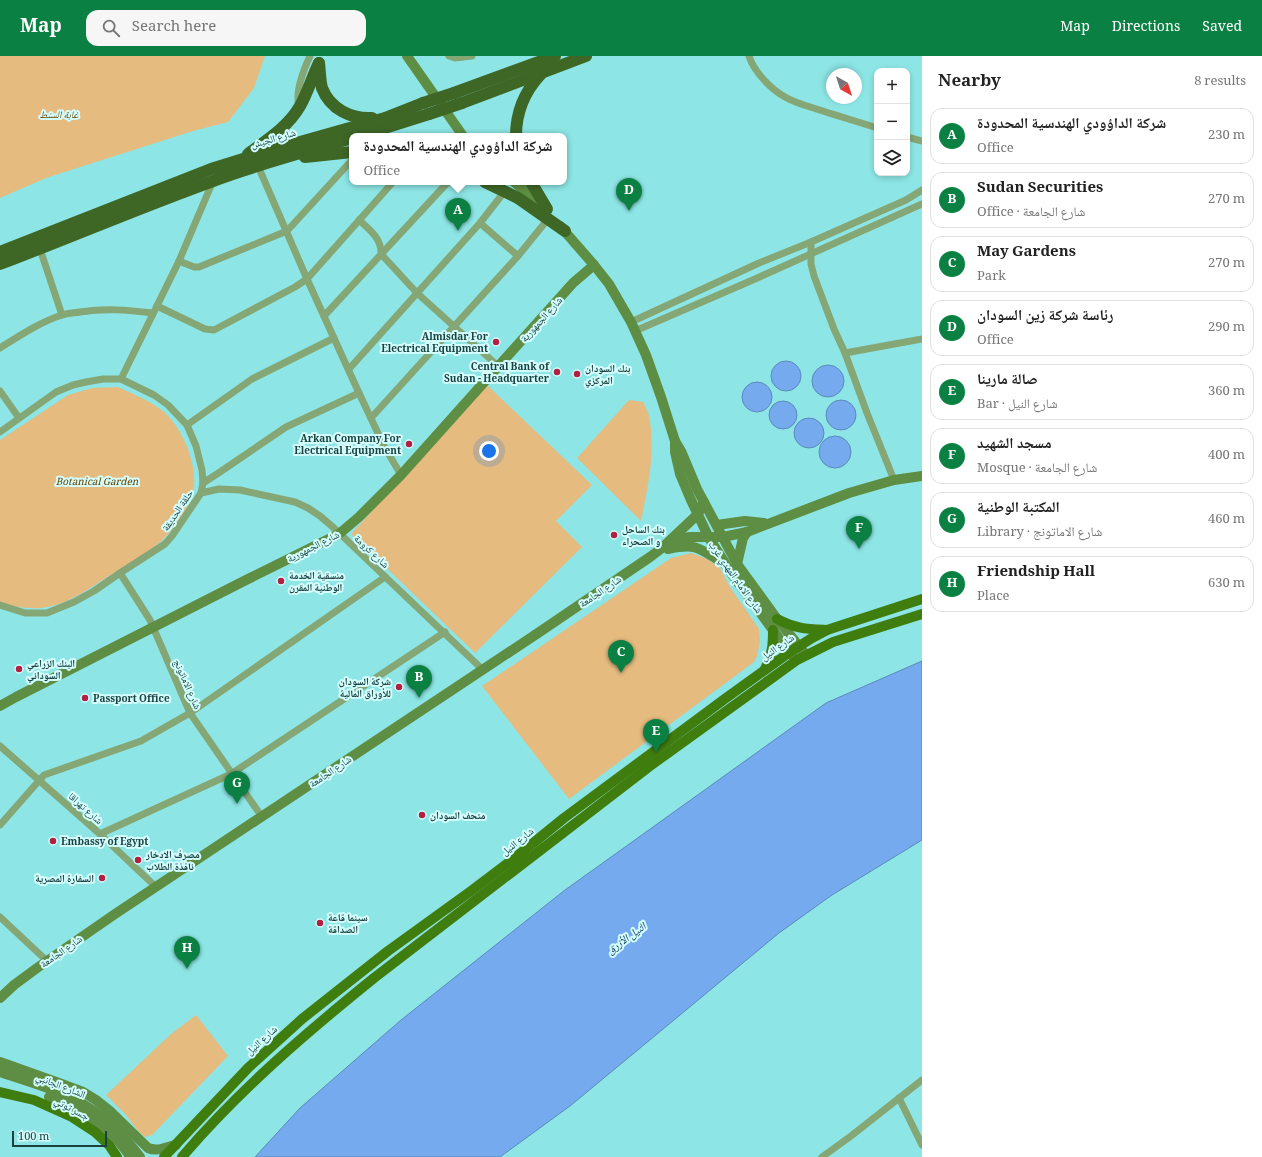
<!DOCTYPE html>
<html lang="en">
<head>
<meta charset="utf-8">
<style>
  :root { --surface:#fff; --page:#f6f6f6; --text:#222; --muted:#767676; --line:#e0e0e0; --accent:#0b8043 }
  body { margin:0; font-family:Georgia,"Noto Naskh Arabic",serif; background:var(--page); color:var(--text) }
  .controls { position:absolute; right:12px; top:12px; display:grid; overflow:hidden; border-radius:8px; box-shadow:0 2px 6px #0003 }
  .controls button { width:36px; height:36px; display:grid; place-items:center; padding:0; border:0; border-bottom:1px solid var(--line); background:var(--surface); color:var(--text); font:20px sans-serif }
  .compass { position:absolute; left:826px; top:12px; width:36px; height:36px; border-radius:50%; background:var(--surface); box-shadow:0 2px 6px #0003; rotate:141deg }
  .scale { position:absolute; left:12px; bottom:10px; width:95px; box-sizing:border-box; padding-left:4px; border:2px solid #1b4141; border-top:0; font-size:11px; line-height:14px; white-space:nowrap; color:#1b4141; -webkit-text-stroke:3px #d4fefe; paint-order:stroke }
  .you { position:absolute; left:489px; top:395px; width:14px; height:14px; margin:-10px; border:3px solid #fff; border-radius:50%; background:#1a73e8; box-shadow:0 0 0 6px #1a73e833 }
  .badge { display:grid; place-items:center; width:26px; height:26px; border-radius:50%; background:var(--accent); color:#fff; font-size:13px; font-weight:700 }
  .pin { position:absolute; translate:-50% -33px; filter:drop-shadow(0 1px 2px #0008) }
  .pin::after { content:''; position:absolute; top:21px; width:14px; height:12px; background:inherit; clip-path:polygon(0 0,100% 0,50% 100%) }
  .popup { position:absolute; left:349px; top:77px; width:218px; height:52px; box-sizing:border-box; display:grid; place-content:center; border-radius:8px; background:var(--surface); filter:drop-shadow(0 1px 3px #0005); font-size:13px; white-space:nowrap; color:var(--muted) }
  .popup b { font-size:15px; color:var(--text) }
  .popup::after { content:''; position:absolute; left:50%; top:100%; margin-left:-8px; border:8px solid transparent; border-top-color:var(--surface) }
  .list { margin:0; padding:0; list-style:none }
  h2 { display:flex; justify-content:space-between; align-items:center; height:52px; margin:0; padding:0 16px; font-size:17px }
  h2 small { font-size:13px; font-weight:400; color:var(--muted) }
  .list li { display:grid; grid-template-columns:26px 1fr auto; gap:12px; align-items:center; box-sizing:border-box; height:56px; margin:0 8px 8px; padding:0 8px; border:1px solid var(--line); border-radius:12px }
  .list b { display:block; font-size:15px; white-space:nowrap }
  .list p { margin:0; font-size:13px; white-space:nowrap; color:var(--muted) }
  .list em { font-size:13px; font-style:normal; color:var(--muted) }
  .icon { flex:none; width:22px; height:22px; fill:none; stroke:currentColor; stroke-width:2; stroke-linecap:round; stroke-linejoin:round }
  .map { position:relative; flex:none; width:922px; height:1101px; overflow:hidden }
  header { display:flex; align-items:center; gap:24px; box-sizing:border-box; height:56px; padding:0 20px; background:var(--accent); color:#fff }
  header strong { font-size:19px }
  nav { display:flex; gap:22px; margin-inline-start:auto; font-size:14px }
  .search { width:280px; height:36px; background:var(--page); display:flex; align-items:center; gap:10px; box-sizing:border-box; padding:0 14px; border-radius:12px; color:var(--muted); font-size:15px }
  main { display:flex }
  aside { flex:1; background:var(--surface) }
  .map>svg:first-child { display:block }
  .green { fill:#e5bb7f }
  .water { fill:#75aaee; stroke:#5a8aba }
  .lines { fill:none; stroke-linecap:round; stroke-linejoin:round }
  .street { stroke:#85a675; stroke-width:7 }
  .secondary { stroke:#5e8e43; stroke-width:10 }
  .primary { stroke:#407d0f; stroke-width:10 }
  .highway { stroke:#3e6726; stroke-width:12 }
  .highway-bridge { stroke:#3e6726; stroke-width:12 }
  .poi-dot { fill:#b21f40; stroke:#d4fefe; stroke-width:1.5 }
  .labels { text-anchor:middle; stroke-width:4; stroke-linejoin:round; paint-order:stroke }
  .park-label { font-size:10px; font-style:italic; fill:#674401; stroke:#d4fefe }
  .street-label { font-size:10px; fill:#1b4141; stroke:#d4fefe }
  .poi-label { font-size:10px; font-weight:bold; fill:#1b4141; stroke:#d4fefe; text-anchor:start }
  .water-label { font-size:11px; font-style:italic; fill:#0f335e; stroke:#d4fefe }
</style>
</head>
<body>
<header>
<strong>Map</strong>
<div class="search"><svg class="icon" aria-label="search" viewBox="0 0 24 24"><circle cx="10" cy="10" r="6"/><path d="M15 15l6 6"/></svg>Search here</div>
<nav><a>Map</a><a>Directions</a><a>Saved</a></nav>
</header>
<main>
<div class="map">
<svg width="922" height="1101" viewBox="0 0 922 1101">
  <rect width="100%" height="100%" fill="#8de6e5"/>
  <!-- green -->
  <g class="green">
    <path d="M 0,0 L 265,0 L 254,32 L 228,66 L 193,75 L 46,122 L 0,142 Z"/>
    <path d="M 487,329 L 592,429 L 556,465 L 582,491 L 475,597 L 351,478 Z"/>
    <path d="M 118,331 C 133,338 150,345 163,355 C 183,372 199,411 193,437 C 191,447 175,470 168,478 C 154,495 128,509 109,520 C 90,532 70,547 47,551 C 36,554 10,551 0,546 L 0,384 L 68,339 L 92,332 Z"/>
    <path d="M 629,344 L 643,346 C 645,350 648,355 649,360 C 656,395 648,430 641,465 L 577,402 Z"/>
    <path d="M 691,497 L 707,503 L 720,512 L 730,531 L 759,573 L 760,586 L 757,600 L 754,606 L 569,743 L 482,630 L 671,502 Z"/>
    <path d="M 196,959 L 228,1000 L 152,1079 L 145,1081 L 139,1076 L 125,1058 L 106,1039 L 171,978 Z"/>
  </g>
  <!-- water -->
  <g class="water">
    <circle cx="786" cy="320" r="15"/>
    <circle cx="828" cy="325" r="16"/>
    <circle cx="757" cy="341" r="15"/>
    <circle cx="841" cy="359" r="15"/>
    <circle cx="783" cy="359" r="14"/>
    <circle cx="809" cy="377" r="15"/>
    <circle cx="835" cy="396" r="16"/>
    <path d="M 922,605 L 922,784 L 832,839 L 779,877 L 674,964 L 570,1050 L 500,1101 L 255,1101 L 300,1052 L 401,964 L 565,834 L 826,647 Z"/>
  </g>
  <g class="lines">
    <!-- street -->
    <g class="street">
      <path d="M 449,0 L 455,2 L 472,0"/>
      <path d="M 749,0 C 754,16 771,33 785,41 C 797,48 811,51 823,55 C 841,61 859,66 877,72"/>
      <path d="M 299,50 C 295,36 304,13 310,0"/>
      <path d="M 907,81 L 922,85"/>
      <path d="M 258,110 L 307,223 L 359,337 L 384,390 L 401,419"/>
      <path d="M 359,164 C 370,174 382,183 381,198 L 417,237 L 498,310"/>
      <path d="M 480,167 L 518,200"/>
      <path d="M 811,186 L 811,208 L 814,220 L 834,273 L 845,297 L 867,357 L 894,424"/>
      <path d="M 40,193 L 62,259"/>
      <path d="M 179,205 L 194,211 L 199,211 L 287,175 L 352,104"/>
      <path d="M 157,250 L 205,273 L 214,274 L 295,231 L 307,223 L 393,126"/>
      <path d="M 324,260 L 448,126"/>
      <path d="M 631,266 L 759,207 L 811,186 L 906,144 L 922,134"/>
      <path d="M 635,275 L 755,223 L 922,148"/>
      <path d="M 0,292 C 19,280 40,266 62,259 C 68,257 74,257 80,256 C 106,252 127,254 153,257"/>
      <path d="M 845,297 L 922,283"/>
      <path d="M 349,313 L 480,167 L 505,135"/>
      <path d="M 121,323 L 179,205 L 213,125"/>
      <path d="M 0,335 L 19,362"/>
      <path d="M 371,362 L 518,200 L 548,163"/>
      <path d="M 187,369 L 252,323 L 334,282"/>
      <path d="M 0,376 L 56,336 L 73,329 L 86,326 L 103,323 L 121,323 L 154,339 L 168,349 L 187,369 L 196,390 L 202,414 L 203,427 L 201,437 L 172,480 L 165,488 L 120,517 L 94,535 L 74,546 L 47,557 L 25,557 L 0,549"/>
      <path d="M 203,427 L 220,416 L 286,371 L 359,337"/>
      <path d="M 201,437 L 219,433 L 240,434 L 295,446 L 308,452 L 320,460 L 334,472 L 483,614"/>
      <path d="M 120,517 L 150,564 L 190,657 L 262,761"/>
      <path d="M 0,690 L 100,778 L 156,831"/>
      <path d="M 0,769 L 44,719 L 141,685 L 190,657 L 385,521"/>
      <path d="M 100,778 L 231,718 L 445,576"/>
      <path d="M 0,861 L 47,905"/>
      <path d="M 899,1042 L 922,1089"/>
      <path d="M 822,1101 L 851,1080 L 922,1024"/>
    </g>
    <!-- secondary -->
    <g class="secondary">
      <path d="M 407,0 L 463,80"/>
      <path d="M 514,126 L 542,149"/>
      <path d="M 560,170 L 594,209 L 609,228 L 631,266 L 646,299 L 661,341 L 675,385 L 681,395 L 697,433 L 737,508 L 777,563 L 806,599"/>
      <path d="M 675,385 L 675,396 L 680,418 L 691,444 L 709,482 L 732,518 L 784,589 L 795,602"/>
      <path d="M 717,469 L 745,465 L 764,467"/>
      <path d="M 671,487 L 681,483 L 690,481 L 723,481 L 747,476 L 849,437 L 894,424 L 922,420"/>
      <path d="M 668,493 C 698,487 698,492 723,507"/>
      <path d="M 737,508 L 743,482 L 747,476"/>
      <path d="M 0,650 L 16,641 L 246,524 L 339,478 L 359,461 L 401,419 L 573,227 L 594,209"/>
      <path d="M 0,942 L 14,929 L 37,912 L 115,858 L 538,577 L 650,501 L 662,492 L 698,458 L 704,446"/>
      <path d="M 0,1006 L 59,1027 L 83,1036 L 96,1044 L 111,1056 L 148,1092 C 158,1096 166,1091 176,1089"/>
      <path d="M 0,1016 C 29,1026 60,1034 86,1050 C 108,1063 125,1081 140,1101"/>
      <path d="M 49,1041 C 72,1049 95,1062 113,1079 C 120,1086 125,1094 131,1101"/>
    </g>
    <!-- primary -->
    <g class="primary">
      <path d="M 777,563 C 796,573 807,573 827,574"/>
      <path d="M 765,613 C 772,599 773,590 773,574"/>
      <path d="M 0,1036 L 34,1044 L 72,1061 L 95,1076 L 109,1089 L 117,1101"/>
      <path d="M 164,1101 L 248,1012 L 302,963 L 388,895 L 471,835 L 516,801 L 564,762 L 726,642 L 790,596 L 812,582 L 827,574 L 922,543"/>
      <path d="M 182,1101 C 239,1034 306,977 374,922 L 650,710 L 797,604 L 833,586 L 922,558"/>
    </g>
    <!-- highway -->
    <g class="highway">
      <path d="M 319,7 C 320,15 320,25 322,32 C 330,53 351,63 372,62"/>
      <path d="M 454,37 L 555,0"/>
      <path d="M 462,47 L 586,0"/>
      <path d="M 359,80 L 429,58"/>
      <path d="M 516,80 C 516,56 524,36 541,18"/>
      <path d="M 248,98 C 267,84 288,71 300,50 C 308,36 312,21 319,7"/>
      <path d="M 305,101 L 352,96"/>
      <path d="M 485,126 L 518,142 L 565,175"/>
      <path d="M 531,126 L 547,153"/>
      <path d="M 0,196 L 211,113 L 279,92 L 385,62 L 423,47"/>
      <path d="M 0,208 C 71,181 141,151 213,125 C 258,108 305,96 352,82"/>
    </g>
    <!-- highway-bridge -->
    <g class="highway-bridge">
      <path d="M 423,47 L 454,37"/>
      <path d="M 429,58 L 462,47"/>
    </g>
  </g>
  <!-- markers -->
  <g class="poi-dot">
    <circle cx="496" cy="286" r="4"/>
    <circle cx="557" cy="316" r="4"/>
    <circle cx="577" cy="318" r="4"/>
    <circle cx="409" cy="388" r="4"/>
    <circle cx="614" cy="479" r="4"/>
    <circle cx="281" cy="525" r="4"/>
    <circle cx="19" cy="613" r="4"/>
    <circle cx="399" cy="631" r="4"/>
    <circle cx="85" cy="642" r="4"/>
    <circle cx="422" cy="759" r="4"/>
    <circle cx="53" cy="785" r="4"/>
    <circle cx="138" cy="804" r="4"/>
    <circle cx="102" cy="822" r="4"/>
    <circle cx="320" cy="867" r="4"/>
  </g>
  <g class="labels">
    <!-- park labels -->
    <g class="park-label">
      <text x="59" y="62">غابة السنط</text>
      <text x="97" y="429">Botanical Garden</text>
    </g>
    <!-- street labels -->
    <g class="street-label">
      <text transform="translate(273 82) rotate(-16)" y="4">شارع الجيش</text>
      <text transform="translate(541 263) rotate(-48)" y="4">شارع الجمهورية</text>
      <text transform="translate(177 454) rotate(-56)" y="4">حلقة الحديقة</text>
      <text transform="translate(313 490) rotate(-27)" y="4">شارع الجمهورية</text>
      <text transform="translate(372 495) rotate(43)" y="4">شارع كرومة</text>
      <text transform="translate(736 521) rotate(55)" y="4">شارع الامام المهدي غرب</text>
      <text transform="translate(600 535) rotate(-34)" y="4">شارع الجامعة</text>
      <text transform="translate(777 591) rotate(-35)" y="4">شارع النيل</text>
      <text transform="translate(188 628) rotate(66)" y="4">شارع الاماتونج</text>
      <text transform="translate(330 715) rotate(-34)" y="4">شارع الجامعة</text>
      <text transform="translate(86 752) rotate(42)" y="4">شارع تهراقا</text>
      <text transform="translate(517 785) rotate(-38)" y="4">شارع النيل</text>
      <text transform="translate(61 895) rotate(-35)" y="4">شارع الجامعة</text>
      <text transform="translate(261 984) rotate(-42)" y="4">شارع النيل</text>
      <text transform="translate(61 1029) rotate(21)" y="4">الشارع الجانبي</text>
      <text transform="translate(72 1052) rotate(28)" y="4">جسر توتي</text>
    </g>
    <!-- poi labels -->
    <g class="poi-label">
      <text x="488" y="284" text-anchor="end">Almisdar For<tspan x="488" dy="12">Electrical Equipment</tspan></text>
      <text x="549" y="314" text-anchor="end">Central Bank of<tspan x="549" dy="12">Sudan - Headquarter</tspan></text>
      <text x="585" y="316">بنك السودان<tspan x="585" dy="12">المركزي</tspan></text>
      <text x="401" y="386" text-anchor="end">Arkan Company For<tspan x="401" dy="12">Electrical Equipment</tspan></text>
      <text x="622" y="477">بنك الساحل<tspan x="622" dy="12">و الصحراء</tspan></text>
      <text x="289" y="523">منسقية الخدمة<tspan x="289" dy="12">الوطنية المقرن</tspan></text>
      <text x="27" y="611">البنك الزراعي<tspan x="27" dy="12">السوداني</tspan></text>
      <text x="391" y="629" text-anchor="end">شركة السودان<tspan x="391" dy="12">للأوراق المالية</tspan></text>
      <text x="93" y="646">Passport Office</text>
      <text x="430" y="763">متحف السودان</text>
      <text x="61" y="789">Embassy of Egypt</text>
      <text x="146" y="802">مصرف الادخار<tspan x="146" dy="12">نافذة الطلاب</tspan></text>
      <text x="94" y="826" text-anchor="end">السفارة المصرية</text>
      <text x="328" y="865">سينما قاعة<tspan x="328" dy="12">الصداقة</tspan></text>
    </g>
    <!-- water labels -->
    <g class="water-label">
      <text transform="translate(626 882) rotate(-36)" y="4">النيل الأزرق</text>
    </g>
  </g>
</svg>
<div class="controls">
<button>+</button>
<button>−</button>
<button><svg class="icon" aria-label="layers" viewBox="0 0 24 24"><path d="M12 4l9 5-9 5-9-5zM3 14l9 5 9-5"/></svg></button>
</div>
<svg class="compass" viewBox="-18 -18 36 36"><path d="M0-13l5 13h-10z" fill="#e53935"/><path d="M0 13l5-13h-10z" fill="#767676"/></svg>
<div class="scale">100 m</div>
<div class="you"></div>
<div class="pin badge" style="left:458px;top:175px">A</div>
<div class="popup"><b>شركة الداؤودي الهندسية المحدودة</b>Office</div>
<div class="pin badge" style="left:419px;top:642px">B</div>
<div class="pin badge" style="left:621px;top:617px">C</div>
<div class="pin badge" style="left:629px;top:155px">D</div>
<div class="pin badge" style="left:656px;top:696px">E</div>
<div class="pin badge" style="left:859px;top:493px">F</div>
<div class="pin badge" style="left:237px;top:748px">G</div>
<div class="pin badge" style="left:187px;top:913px">H</div>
</div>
<aside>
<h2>Nearby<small>8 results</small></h2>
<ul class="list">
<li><span class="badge">A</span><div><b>شركة الداؤودي الهندسية المحدودة</b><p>Office</p></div><em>230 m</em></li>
<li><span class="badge">B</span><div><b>Sudan Securities</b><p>Office · شارع الجامعة</p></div><em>270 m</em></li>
<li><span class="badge">C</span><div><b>May Gardens</b><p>Park</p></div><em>270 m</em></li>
<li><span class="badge">D</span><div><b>رئاسة شركة زين السودان</b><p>Office</p></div><em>290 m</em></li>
<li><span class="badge">E</span><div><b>صالة مارينا</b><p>Bar · شارع النيل</p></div><em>360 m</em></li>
<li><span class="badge">F</span><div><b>مسجد الشهيد</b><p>Mosque · شارع الجامعة</p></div><em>400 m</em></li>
<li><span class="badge">G</span><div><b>المكتبة الوطنية</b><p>Library · شارع الاماتونج</p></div><em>460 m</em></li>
<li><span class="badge">H</span><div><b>Friendship Hall</b><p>Place</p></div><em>630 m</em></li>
</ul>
</aside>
</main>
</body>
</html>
